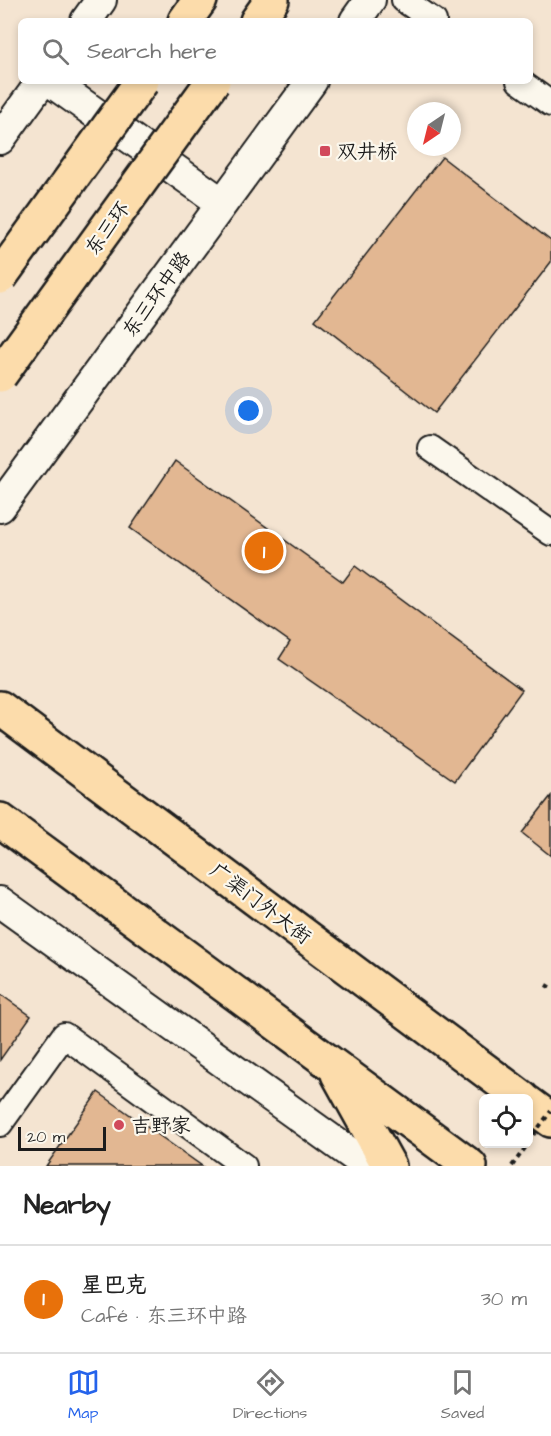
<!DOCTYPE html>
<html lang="en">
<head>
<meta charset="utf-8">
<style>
  :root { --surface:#fff; --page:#f2f2f2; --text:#222; --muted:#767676; --line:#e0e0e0; --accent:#2563eb }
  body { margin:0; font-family:"Architects Daughter","LXGW WenKai TC",sans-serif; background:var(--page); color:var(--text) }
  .controls { position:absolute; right:18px; bottom:18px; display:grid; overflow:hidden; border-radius:9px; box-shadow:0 3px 9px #0003 }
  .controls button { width:54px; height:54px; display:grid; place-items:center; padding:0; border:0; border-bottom:2px solid var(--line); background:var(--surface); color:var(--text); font:30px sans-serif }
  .compass { position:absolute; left:407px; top:102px; width:54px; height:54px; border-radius:50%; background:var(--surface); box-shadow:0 3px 9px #0003; rotate:215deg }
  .scale { position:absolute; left:18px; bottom:15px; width:88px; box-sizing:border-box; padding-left:6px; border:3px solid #1c1c1c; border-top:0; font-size:16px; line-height:21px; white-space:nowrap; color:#1c1c1c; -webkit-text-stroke:4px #fbf7ec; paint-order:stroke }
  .you { position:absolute; left:249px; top:411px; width:21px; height:21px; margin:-15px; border:4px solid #fff; border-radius:50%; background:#1a73e8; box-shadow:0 0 0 9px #1a73e833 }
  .badge { display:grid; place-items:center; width:39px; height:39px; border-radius:50%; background:var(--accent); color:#fff; font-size:20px; font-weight:700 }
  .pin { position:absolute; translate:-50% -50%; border:3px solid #fff; box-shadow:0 2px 6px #0006 }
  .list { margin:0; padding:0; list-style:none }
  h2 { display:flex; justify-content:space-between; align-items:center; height:78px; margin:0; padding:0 24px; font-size:26px }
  h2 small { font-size:20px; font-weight:400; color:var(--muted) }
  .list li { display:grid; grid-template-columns:39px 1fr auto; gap:18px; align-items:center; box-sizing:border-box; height:108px; padding:0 24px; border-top:2px solid var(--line) }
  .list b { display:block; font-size:22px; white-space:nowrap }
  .list p { margin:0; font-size:20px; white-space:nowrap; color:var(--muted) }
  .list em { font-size:20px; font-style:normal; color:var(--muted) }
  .icon { flex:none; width:33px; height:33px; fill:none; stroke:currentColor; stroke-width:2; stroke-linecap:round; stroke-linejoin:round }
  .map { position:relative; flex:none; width:551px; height:1166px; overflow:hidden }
  .search { position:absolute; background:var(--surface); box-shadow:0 3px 9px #0003; left:18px; right:18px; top:18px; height:66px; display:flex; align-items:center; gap:15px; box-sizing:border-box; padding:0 21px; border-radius:9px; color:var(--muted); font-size:22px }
  .sheet { height:186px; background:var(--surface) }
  nav { display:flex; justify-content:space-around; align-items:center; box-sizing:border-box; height:84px; border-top:2px solid var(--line); background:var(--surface); font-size:16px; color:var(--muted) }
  nav a { display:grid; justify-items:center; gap:3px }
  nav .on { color:var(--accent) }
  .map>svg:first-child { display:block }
  .building { fill:#e2b792; stroke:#1c1c1c; stroke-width:1.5 }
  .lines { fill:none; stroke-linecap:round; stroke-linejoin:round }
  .minor-casing { stroke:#1c1c1c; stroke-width:28 }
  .tertiary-casing { stroke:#1c1c1c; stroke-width:34 }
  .primary-casing { stroke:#1c1c1c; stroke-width:38 }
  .trunk-casing { stroke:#1c1c1c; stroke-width:38 }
  .path { stroke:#1c1c1c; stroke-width:4; stroke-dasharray:4.5 4.5; stroke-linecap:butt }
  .minor { stroke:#fbf7ec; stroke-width:24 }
  .tertiary { stroke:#fbf7ec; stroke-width:30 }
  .primary { stroke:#fcdcab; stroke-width:33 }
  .trunk { stroke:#fcdcab; stroke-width:33 }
  .trunk-bridge-casing { stroke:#1c1c1c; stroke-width:38; stroke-linecap:butt }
  .path-bridge { stroke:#1c1c1c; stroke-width:4; stroke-dasharray:4.5 4.5; stroke-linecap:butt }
  .trunk-bridge { stroke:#fcdcab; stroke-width:33 }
  .poi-dot { fill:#d1495b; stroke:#fbf7ec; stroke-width:2 }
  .labels { text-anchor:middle; stroke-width:4.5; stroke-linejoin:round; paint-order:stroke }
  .poi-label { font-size:20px; fill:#1c1c1c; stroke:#fbf7ec; text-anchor:start }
  .street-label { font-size:20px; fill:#1c1c1c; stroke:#fbf7ec }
</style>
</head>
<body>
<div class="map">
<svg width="551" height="1166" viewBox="0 0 551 1166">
  <rect width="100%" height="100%" fill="#f4e4d1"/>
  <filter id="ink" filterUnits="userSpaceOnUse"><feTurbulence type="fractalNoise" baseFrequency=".0167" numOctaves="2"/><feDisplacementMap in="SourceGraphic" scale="12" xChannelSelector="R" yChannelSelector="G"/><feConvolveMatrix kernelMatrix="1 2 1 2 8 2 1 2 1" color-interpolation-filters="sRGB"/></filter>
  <g filter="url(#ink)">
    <!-- building -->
    <g class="building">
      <path d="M 442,157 L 551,241 L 551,262 L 434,413 L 315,320 Z"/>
      <path d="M 175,461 L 343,582 L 355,566 L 522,690 L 455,781 L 279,659 L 290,642 L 130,528 Z"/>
      <path d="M 551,796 L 551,856 L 522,833 Z"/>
      <path d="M 0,994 L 31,1016 L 0,1060 Z"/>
      <path d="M 98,1092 L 202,1166 L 46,1166 Z"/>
    </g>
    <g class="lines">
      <!-- minor casing -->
      <g class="minor-casing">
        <g id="minor">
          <path d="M 404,0 L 434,21"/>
          <path d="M 519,81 L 551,104"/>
          <path d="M 430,448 L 551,533"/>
          <path d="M 0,1124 L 64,1035 L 244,1166"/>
        </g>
      </g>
      <!-- tertiary casing -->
      <g class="tertiary-casing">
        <g id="tertiary">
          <path d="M 86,21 L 101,0"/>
          <path d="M 355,21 L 370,0"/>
          <path d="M 50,81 L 222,203"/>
          <path d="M 0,139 L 42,81"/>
          <path d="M 0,507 L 312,81"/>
          <path d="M 0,902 L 368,1166"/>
        </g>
      </g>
      <!-- primary casing -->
      <g class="primary-casing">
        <g id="primary">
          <path d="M 0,708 L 522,1098"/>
          <path d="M 0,820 L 470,1166"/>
          <path d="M 338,1074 L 389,1166"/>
          <path d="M 528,1103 L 551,1120"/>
        </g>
      </g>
      <!-- trunk casing -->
      <g class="trunk-casing">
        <g id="trunk">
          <path d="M 185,21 L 200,0"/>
          <path d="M 257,21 L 272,0"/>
        </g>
      </g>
      <!-- path -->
      <g class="path">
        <path d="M 546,985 L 551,988"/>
        <path d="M 512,1166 L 528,1144"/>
      </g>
      <!-- minor -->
      <use href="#minor" class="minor"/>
      <!-- tertiary -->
      <use href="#tertiary" class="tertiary"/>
      <!-- primary -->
      <use href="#primary" class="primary"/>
      <!-- trunk -->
      <use href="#trunk" class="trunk"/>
      <!-- trunk-bridge casing -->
      <g class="trunk-bridge-casing">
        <g id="trunk-bridge">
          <path d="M 0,277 L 142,81"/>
          <path d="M 0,375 L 213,81"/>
        </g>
      </g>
      <!-- path-bridge -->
      <path class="path-bridge" d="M 528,1142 L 551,1111"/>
      <!-- trunk-bridge -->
      <use href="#trunk-bridge" class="trunk-bridge"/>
    </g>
  </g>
  <!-- markers -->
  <g class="poi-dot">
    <rect x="319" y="145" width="12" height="12" rx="3"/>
    <circle cx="119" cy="1125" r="6"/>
  </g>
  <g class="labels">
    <!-- poi labels -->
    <g class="poi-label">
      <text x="337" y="158">双井桥</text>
      <text x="131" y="1132">吉野家</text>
    </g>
    <!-- street labels -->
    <g class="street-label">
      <text transform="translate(107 228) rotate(-54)" y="7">东三环</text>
      <text transform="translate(156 294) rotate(-54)" y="7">东三环中路</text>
      <text transform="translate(261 903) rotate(37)" y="7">广渠门外大街</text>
    </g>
  </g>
</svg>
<div class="controls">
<button><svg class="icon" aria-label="locate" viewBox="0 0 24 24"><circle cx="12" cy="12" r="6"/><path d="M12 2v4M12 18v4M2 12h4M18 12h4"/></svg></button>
</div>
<svg class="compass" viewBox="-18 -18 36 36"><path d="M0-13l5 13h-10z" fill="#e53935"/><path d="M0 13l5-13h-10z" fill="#767676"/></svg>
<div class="scale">20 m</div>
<div class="you"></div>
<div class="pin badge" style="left:264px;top:551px;background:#e8710a">1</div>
<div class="search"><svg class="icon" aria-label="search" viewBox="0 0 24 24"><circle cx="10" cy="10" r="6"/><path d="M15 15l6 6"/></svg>Search here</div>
</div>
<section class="sheet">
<h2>Nearby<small></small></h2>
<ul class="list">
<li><span class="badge" style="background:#e8710a">1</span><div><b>星巴克</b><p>Café · 东三环中路</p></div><em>30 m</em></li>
</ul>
</section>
<nav>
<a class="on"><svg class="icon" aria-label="map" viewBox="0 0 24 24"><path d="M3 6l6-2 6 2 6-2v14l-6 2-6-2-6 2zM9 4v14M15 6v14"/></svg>Map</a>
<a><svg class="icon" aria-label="directions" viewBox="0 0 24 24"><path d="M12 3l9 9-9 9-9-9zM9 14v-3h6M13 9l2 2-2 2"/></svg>Directions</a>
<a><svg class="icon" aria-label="saved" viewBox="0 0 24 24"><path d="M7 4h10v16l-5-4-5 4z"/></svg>Saved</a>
</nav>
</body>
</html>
